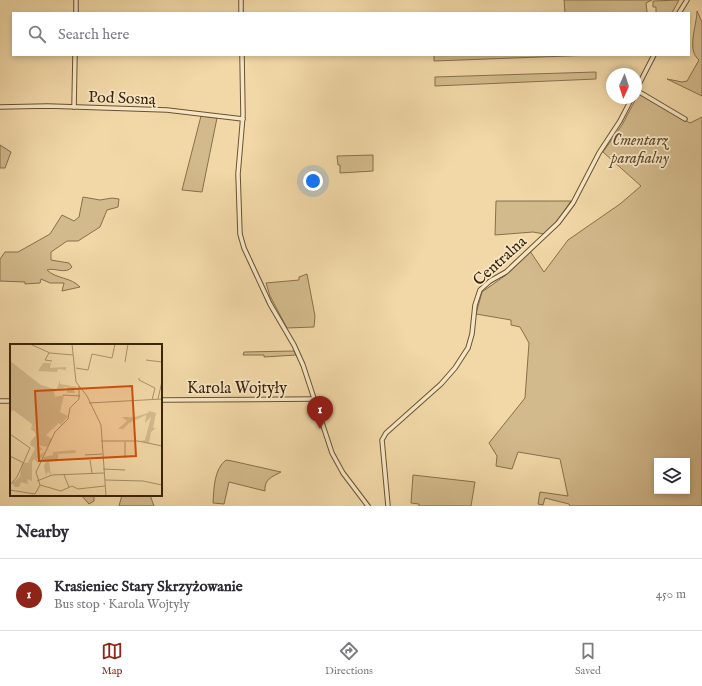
<!DOCTYPE html>
<html lang="en">
<head>
<meta charset="utf-8">
<style>
  :root { --surface:#fff; --page:#f7f7f7; --text:#2b2b33; --muted:#7c7c81; --line:#e1e1e2; --accent:#8f2418 }
  body { margin:0; font-family:"IM FELL English",serif; background:var(--page); color:var(--text) }
  .controls { position:absolute; right:12px; bottom:12px; display:grid; overflow:hidden; border-radius:0px; box-shadow:0 2px 6px #0003 }
  .controls button { width:36px; height:36px; display:grid; place-items:center; padding:0; border:0; border-bottom:1px solid var(--line); background:var(--surface); color:var(--text); font:20px sans-serif }
  .compass { position:absolute; left:606px; top:68px; width:36px; height:36px; border-radius:50%; background:var(--surface); box-shadow:0 2px 6px #0003; rotate:183deg }
  .you { position:absolute; left:313px; top:181px; width:14px; height:14px; margin:-10px; border:3px solid #fff; border-radius:50%; background:#1a73e8; box-shadow:0 0 0 6px #1a73e833 }
  .badge { display:grid; place-items:center; width:26px; height:26px; border-radius:50%; background:var(--accent); color:#fff; font-size:13px; font-weight:700 }
  .pin { position:absolute; translate:-50% -33px; filter:drop-shadow(0 1px 2px #0008) }
  .pin::after { content:''; position:absolute; top:21px; width:14px; height:12px; background:inherit; clip-path:polygon(0 0,100% 0,50% 100%) }
  .list { margin:0; padding:0; list-style:none }
  h2 { display:flex; justify-content:space-between; align-items:center; height:52px; margin:0; padding:0 16px; font-size:17px }
  h2 small { font-size:13px; font-weight:400; color:var(--muted) }
  .list li { display:grid; grid-template-columns:26px 1fr auto; gap:12px; align-items:center; box-sizing:border-box; height:72px; padding:0 16px; border-top:1px solid var(--line) }
  .list b { display:block; font-size:15px; white-space:nowrap }
  .list p { margin:0; font-size:13px; white-space:nowrap; color:var(--muted) }
  .list em { font-size:13px; font-style:normal; color:var(--muted) }
  .icon { flex:none; width:22px; height:22px; fill:none; stroke:currentColor; stroke-width:2; stroke-linecap:round; stroke-linejoin:round }
  .map { position:relative; flex:none; width:702px; height:506px; overflow:hidden }
  .search { position:absolute; background:var(--surface); box-shadow:0 2px 6px #0003; left:12px; right:12px; top:12px; height:44px; display:flex; align-items:center; gap:10px; box-sizing:border-box; padding:0 14px; border-radius:0px; color:var(--muted); font-size:15px }
  .sheet { height:124px; background:var(--surface) }
  nav { display:flex; justify-content:space-around; align-items:center; box-sizing:border-box; height:56px; border-top:1px solid var(--line); background:var(--surface); font-size:11px; color:var(--muted) }
  nav a { display:grid; justify-items:center; gap:2px }
  nav .on { color:var(--accent) }
  .map>svg:first-child { display:block }
  .green { fill:#d3ba8c; stroke:#86704a; fill-rule:evenodd }
  .lines { fill:none; stroke-linecap:round; stroke-linejoin:round }
  .minor-casing { stroke:#685230; stroke-width:5.5 }
  .minor { stroke:#f7e6c6; stroke-width:3.5 }
  .labels { text-anchor:middle; stroke-width:3.5; stroke-linejoin:round; paint-order:stroke }
  .street-label { font-size:16px; fill:#3a2509; stroke:#f7e6c6 }
  .park-label { font-size:16px; font-style:italic; fill:#604a2a; stroke:#f7e6c6 }
  .inset-road { fill:none; stroke:#a89068; stroke-width:1 }
  .view { fill:#ce510c; fill-opacity:0.15; stroke:#ce510c; stroke-width:2 }
  .inset-edge { fill:none; stroke:#3a2509; stroke-width:2 }
</style>
</head>
<body>
<div class="map">
<svg width="702" height="506" viewBox="0 0 702 506">
  <rect width="100%" height="100%" fill="#f2d8a7"/>
  <filter id="stains"><feTurbulence type="fractalNoise" baseFrequency=".005" numOctaves="4"/><feColorMatrix values="0 0 0 0 .2 0 0 0 0 .09 0 0 0 0 .02 0 0 0 .5 -.17"/></filter>
  <radialGradient id="worn" r=".72"><stop offset=".6" stop-color="#630" stop-opacity="0"/><stop offset="1" stop-color="#630" stop-opacity=".3"/></radialGradient>
  <!-- green -->
  <g class="green">
    <path d="M 564,0 L 652,0 L 646,3 L 647,12 L 649,13 L 565,13 Z"/>
    <path d="M 679,0 L 672,13 L 656,13 L 656,7 L 653,7 L 653,1 Z"/>
    <path d="M 697,11 L 702,22 L 702,96 L 667,79 L 682,82 L 687,81 L 699,60 C 686,50 697,25 697,11 Z"/>
    <path d="M 434,55 L 594,55 L 434,61 Z"/>
    <path d="M 596,72 L 596,79 L 435,86 L 435,77 Z"/>
    <path d="M 639,93 L 690,123 L 702,117 L 702,506 L 570,506 L 569,504 L 545,498 L 543,505 L 538,504 L 540,492 L 568,496 L 560,459 L 518,452 L 512,469 L 496,466 L 497,456 L 489,443 L 525,398 L 529,343 L 520,327 L 511,325 L 511,320 L 476,314 L 482,292 L 506,275 L 530,251 L 544,272 L 568,240 L 620,204 L 641,186 L 603,152 L 622,125 ZM 657,461 L 687,461 L 687,491 L 657,491 Z"/>
    <path d="M 201,116 L 217,118 L 202,192 L 182,190 Z"/>
    <path d="M 0,145 L 11,152 L 5,168 L 0,168 Z"/>
    <path d="M 373,155 L 373,171 L 340,173 L 340,165 L 338,165 L 337,156 Z"/>
    <path d="M 83,197 L 100,200 L 112,198 L 119,199 L 118,207 L 107,210 L 100,227 L 78,241 L 67,241 L 51,252 L 51,260 L 69,263 L 72,267 C 66,275 54,267 47,270 C 56,279 71,277 80,287 L 62,291 L 64,283 L 50,283 L 41,279 L 40,283 L 25,284 L 25,282 L 0,281 L 0,259 L 5,252 L 18,252 L 50,234 L 62,215 L 74,221 L 79,217 Z"/>
    <path d="M 496,201 L 571,201 L 558,220 L 544,234 L 533,232 L 495,235 Z"/>
    <path d="M 307,274 L 315,316 L 314,327 L 287,328 L 270,296 L 266,283 L 299,280 L 299,277 Z"/>
    <path d="M 294,351 L 296,355 L 264,357 L 264,355 L 243,355 L 244,352 Z"/>
    <path d="M 226,460 L 232,461 L 281,472 C 272,477 264,479 265,491 L 229,482 L 224,504 L 213,503 C 214,488 214,469 226,460 Z"/>
    <path d="M 413,475 L 475,482 L 471,506 L 419,506 L 419,504 L 411,503 Z"/>
    <path d="M 81,495 L 94,495 L 94,501 L 89,504 Z"/>
    <path d="M 122,495 L 150,495 L 154,506 L 119,506 Z"/>
  </g>
  <g class="lines">
    <!-- minor casing -->
    <g class="minor-casing">
      <g id="minor">
        <path d="M 241,0 L 241,13"/>
        <path d="M 76,13 L 76,0"/>
        <path d="M 679,13 L 687,0"/>
        <path d="M 242,55 L 243,115 L 238,174 L 240,234 L 244,248 L 270,304 L 294,345 L 303,365 L 332,453 L 343,473 L 368,506"/>
        <path d="M 636,90 L 685,119"/>
        <path d="M 636,90 L 654,55"/>
        <path d="M 0,107 L 48,106 L 167,110 L 243,119"/>
        <path d="M 74,107 L 75,55"/>
        <path d="M 161,400 L 314,399"/>
        <path d="M 0,401 L 11,401"/>
        <path d="M 388,506 L 382,440 L 386,433 L 441,384 L 455,368 L 468,348 L 472,334 L 475,305 L 480,290 L 490,281 L 506,272 L 558,223 L 573,203 L 599,153 L 620,121 L 632,98"/>
      </g>
    </g>
    <!-- minor -->
    <use href="#minor" class="minor"/>
  </g>
  <g class="labels">
    <!-- street labels -->
    <g class="street-label">
      <text transform="translate(122 97) rotate(2)" y="6">Pod Sosną</text>
      <text transform="translate(499 260) rotate(-42)" y="6">Centralna</text>
      <text x="237" y="393">Karola Wojtyły</text>
    </g>
    <!-- park labels -->
    <g class="park-label">
      <text x="640" y="145">Cmentarz<tspan x="640" dy="18">parafialny</tspan></text>
    </g>
  </g>
  <!-- overview -->
  <g transform="translate(10 344)">
    <rect width="152" height="152" fill="#f2d8a7"/>
    <path d="M 0,17 L 31,41 L 48,46 L 44,48 L 45,53 L 54,51 L 50,68 L 58,72 L 51,81 L 49,79 L 36,91 L 42,95 L 37,103 L 28,101 L 33,106 L 30,106 L 30,111 L 36,107 L 30,115 L 27,114 L 29,120 L 24,115 L 22,118 L 22,137 L 17,135 L 18,140 L 11,138 L 9,143 L 5,143 L 2,139 L 10,133 L 12,118 L 18,119 L 25,104 L 20,101 L 21,97 L 26,91 L 24,87 L 21,86 L 22,80 L 3,66 L 0,69 ZM 33,19 L 41,19 L 40,24 L 56,23 L 56,26 L 48,25 L 47,28 L 28,27 ZM 50,36 L 50,40 L 68,43 L 64,44 L 65,49 L 57,49 L 57,43 L 47,45 ZM 139,67 L 146,69 L 143,84 L 146,84 L 141,88 L 139,99 L 130,97 L 135,96 L 141,73 L 135,79 L 136,71 L 119,79 L 113,85 L 108,85 L 117,77 L 112,73 L 125,73 L 138,69 ZM 65,106 L 66,109 L 48,110 L 48,117 L 39,118 L 41,131 L 38,127 L 36,132 L 34,122 L 36,118 L 32,118 L 34,113 L 43,111 L 43,108 Z" fill="#d3ba8c"/>
    <path class="inset-road" d="M 20,0 L 40,9 L 63,11M 62,0 L 66,38 L 77,52 L 91,81 L 96,152M 39,9 L 35,16 L 42,17M 136,16 L 152,18M 115,18 L 118,0M 66,24 L 78,26 L 82,10 L 102,14 L 105,0M 129,34 L 129,36 L 145,44 L 142,56M 53,51 L 70,52M 148,55 L 152,37M 79,59 L 152,55M 0,90 L 20,104 L 7,133 L 0,141M 91,97 L 128,97 L 152,102M 115,98 L 115,114M 75,111 L 92,110M 0,112 L 12,118M 80,116 L 82,129M 93,125 L 115,126M 54,131 L 59,143M 95,136 L 133,137 L 152,141M 27,137 L 42,131 L 94,129M 30,141 L 26,128 L 45,88 L 58,75 L 60,64 L 69,55 L 69,42M 30,141 L 51,147 L 62,142 L 68,145 L 95,142M 0,146 L 25,150 L 30,141"/>
    <path class="view" d="M 122,42 L 126,112 L 29,117 L 25,47 Z"/>
    <rect width="152" height="152" class="inset-edge"/>
  </g>
  <rect width="100%" height="100%" filter="url(#stains)"/>
  <rect width="100%" height="100%" fill="url(#worn)"/>
</svg>
<div class="controls">
<button><svg class="icon" aria-label="layers" viewBox="0 0 24 24"><path d="M12 4l9 5-9 5-9-5zM3 14l9 5 9-5"/></svg></button>
</div>
<svg class="compass" viewBox="-18 -18 36 36"><path d="M0-13l5 13h-10z" fill="#e53935"/><path d="M0 13l5-13h-10z" fill="#7c7c81"/></svg>
<div class="you"></div>
<div class="pin badge" style="left:320px;top:429px">1</div>
<div class="search"><svg class="icon" aria-label="search" viewBox="0 0 24 24"><circle cx="10" cy="10" r="6"/><path d="M15 15l6 6"/></svg>Search here</div>
</div>
<section class="sheet">
<h2>Nearby<small></small></h2>
<ul class="list">
<li><span class="badge">1</span><div><b>Krasieniec Stary Skrzyżowanie</b><p>Bus stop · Karola Wojtyły</p></div><em>450 m</em></li>
</ul>
</section>
<nav>
<a class="on"><svg class="icon" aria-label="map" viewBox="0 0 24 24"><path d="M3 6l6-2 6 2 6-2v14l-6 2-6-2-6 2zM9 4v14M15 6v14"/></svg>Map</a>
<a><svg class="icon" aria-label="directions" viewBox="0 0 24 24"><path d="M12 3l9 9-9 9-9-9zM9 14v-3h6M13 9l2 2-2 2"/></svg>Directions</a>
<a><svg class="icon" aria-label="saved" viewBox="0 0 24 24"><path d="M7 4h10v16l-5-4-5 4z"/></svg>Saved</a>
</nav>
</body>
</html>
